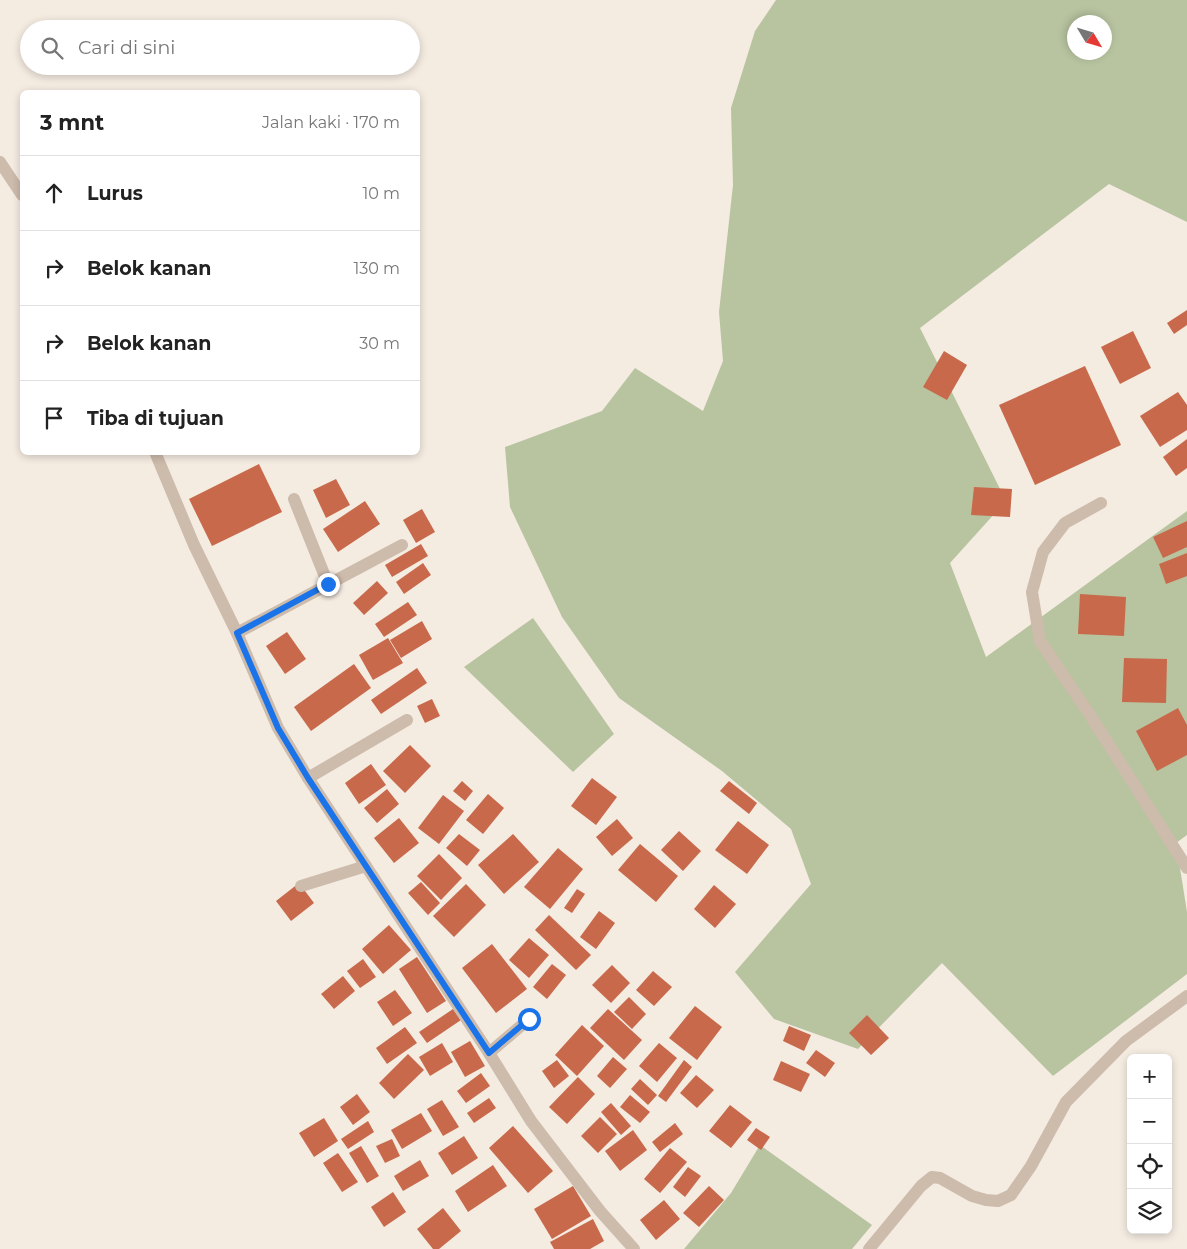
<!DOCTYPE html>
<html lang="id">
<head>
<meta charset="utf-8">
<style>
  :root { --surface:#fff; --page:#f6f6f6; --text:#222; --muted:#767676; --line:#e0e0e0 }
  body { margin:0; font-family:Montserrat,sans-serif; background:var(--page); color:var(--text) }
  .controls { position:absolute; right:15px; bottom:15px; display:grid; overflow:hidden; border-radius:8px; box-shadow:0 2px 8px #0003 }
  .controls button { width:45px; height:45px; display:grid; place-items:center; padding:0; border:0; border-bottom:1px solid var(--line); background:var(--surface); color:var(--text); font:25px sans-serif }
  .compass { position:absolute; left:1067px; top:15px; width:45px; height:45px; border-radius:50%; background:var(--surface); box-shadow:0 2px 8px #0003; rotate:128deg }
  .stop { position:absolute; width:15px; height:15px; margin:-11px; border:4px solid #1a73e8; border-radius:50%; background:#fff }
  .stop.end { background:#1a73e8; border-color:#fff; box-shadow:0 1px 5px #0008 }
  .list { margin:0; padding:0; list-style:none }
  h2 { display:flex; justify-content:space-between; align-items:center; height:65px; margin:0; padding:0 20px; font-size:21px }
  h2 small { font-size:16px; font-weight:400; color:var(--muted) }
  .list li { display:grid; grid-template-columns:32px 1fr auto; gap:15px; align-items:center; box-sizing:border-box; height:75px; padding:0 20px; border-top:1px solid var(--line) }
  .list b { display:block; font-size:19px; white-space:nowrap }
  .list em { font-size:16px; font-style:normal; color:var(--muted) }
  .icon { flex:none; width:28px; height:28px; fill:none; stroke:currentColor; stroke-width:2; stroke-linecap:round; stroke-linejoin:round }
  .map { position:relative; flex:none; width:1187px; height:1249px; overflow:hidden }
  .search { position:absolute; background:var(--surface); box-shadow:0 2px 8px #0003; left:20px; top:20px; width:400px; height:55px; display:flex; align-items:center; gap:12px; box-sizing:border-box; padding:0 18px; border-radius:28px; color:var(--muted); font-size:19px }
  .panel { position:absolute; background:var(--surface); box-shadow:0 2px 8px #0003; left:20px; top:90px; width:400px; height:365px; border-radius:8px }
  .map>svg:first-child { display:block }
  .green { fill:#b8c4a0; fill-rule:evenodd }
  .building { fill:#c8694b }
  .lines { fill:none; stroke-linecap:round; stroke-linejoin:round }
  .service { stroke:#cdbbac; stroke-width:12 }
  .minor { stroke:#cdbbac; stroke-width:12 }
  .route { stroke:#1a73e8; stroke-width:6 }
</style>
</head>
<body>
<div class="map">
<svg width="1187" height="1249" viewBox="0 0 1187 1249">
  <rect width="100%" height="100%" fill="#f4ebe1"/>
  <!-- green -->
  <g class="green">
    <path d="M 776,0 L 1187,0 L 1187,222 L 1109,184 L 920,328 L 1006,501 L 950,563 L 986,657 L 1187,511 L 1187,835 L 1176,843 L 1187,912 L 1187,974 L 1053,1076 L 942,963 L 858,1049 L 774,1019 L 735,972 L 811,884 L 791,829 L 722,771 L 619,698 L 562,617 L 510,507 L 505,447 L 602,411 L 635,368 L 703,411 L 723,361 L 719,312 L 733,185 L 731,108 L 755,31 ZM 1074,22 L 1104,22 L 1104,52 L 1074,52 Z"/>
    <path d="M 533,618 L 614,734 L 573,772 L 464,667 Z"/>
    <path d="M 760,1145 L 872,1225 L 852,1249 L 684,1249 L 731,1193 Z"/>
  </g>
  <!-- building -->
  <g class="building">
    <path d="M 1187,310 L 1187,325 L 1174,334 L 1167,323 Z"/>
    <path d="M 1133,331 L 1151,368 L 1120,384 L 1101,347 Z"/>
    <path d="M 944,351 L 967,365 L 947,400 L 923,387 Z"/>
    <path d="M 1085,366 L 1121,445 L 1035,485 L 999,405 Z"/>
    <path d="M 1178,392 L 1187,405 L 1187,430 L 1160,447 L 1140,416 Z"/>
    <path d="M 1187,439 L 1187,468 L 1176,476 L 1163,457 Z"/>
    <path d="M 259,464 L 282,512 L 212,546 L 189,499 Z"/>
    <path d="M 336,479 L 350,505 L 326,518 L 313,490 Z"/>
    <path d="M 974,487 L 1012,489 L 1010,517 L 971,515 Z"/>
    <path d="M 365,501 L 380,524 L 338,552 L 323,529 Z"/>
    <path d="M 422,509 L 435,532 L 416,543 L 403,520 Z"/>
    <path d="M 1187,521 L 1187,547 L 1163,558 L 1153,537 Z"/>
    <path d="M 421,544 L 428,556 L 392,577 L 385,565 Z"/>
    <path d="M 1187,553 L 1187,576 L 1166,584 L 1159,564 Z"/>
    <path d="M 423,563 L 431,575 L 404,594 L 396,582 Z"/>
    <path d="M 377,581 L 388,593 L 364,615 L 353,603 Z"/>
    <path d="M 1080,594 L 1126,597 L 1124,636 L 1078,634 Z"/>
    <path d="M 408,602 L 417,615 L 384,637 L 375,624 Z"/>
    <path d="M 422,621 L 432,639 L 401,658 L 390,640 Z"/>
    <path d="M 287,632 L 306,659 L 285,674 L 266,646 Z"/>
    <path d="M 388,638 L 403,663 L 373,680 L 359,655 Z"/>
    <path d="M 1124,658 L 1167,659 L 1166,703 L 1122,702 Z"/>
    <path d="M 354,664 L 371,688 L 311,731 L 294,707 Z"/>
    <path d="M 417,668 L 427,683 L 381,714 L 371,700 Z"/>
    <path d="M 432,699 L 440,716 L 425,723 L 417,706 Z"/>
    <path d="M 1178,708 L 1187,725 L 1187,755 L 1157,771 L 1136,731 Z"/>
    <path d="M 410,745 L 431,766 L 405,793 L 383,771 Z"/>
    <path d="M 371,764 L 386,785 L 359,804 L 345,783 Z"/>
    <path d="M 592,778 L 617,797 L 596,825 L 571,806 Z"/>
    <path d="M 462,781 L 473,791 L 465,801 L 453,791 Z"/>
    <path d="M 729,781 L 757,803 L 749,814 L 720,791 Z"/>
    <path d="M 387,789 L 399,804 L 377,823 L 364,808 Z"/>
    <path d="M 488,794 L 504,808 L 483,834 L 466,820 Z"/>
    <path d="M 443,795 L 464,811 L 439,844 L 418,828 Z"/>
    <path d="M 399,818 L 419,843 L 394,863 L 374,838 Z"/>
    <path d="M 617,819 L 633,838 L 612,856 L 596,837 Z"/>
    <path d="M 738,821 L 769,845 L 747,874 L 715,850 Z"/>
    <path d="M 679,831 L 701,851 L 683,871 L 661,850 Z"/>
    <path d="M 459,834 L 480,850 L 467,866 L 446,848 Z"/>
    <path d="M 513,834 L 539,862 L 504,894 L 478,865 Z"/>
    <path d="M 640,844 L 678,876 L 656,902 L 618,870 Z"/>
    <path d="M 558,848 L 583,869 L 550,909 L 524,887 Z"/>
    <path d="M 439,854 L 462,878 L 441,900 L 417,876 Z"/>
    <path d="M 421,882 L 440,903 L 428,915 L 408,893 Z"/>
    <path d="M 299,883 L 314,903 L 291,921 L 276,901 Z"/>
    <path d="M 466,884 L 486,905 L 454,937 L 433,916 Z"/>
    <path d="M 714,885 L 736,904 L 715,928 L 694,909 Z"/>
    <path d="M 577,889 L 585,894 L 572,913 L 564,908 Z"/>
    <path d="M 599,911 L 615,923 L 596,949 L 580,937 Z"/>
    <path d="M 549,915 L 591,955 L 576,970 L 535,930 Z"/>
    <path d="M 389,925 L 411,950 L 383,974 L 362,949 Z"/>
    <path d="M 529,938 L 549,955 L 529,978 L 509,960 Z"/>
    <path d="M 492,944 L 527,989 L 496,1013 L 462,968 Z"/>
    <path d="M 417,957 L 446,1001 L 427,1013 L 399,969 Z"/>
    <path d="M 363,959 L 376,977 L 360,988 L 347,971 Z"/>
    <path d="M 552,964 L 566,975 L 547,999 L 533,987 Z"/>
    <path d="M 612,965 L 630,983 L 611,1003 L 592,985 Z"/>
    <path d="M 653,971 L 672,987 L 654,1006 L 636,990 Z"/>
    <path d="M 343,976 L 355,991 L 334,1009 L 321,994 Z"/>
    <path d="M 395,990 L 412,1013 L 393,1026 L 377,1002 Z"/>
    <path d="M 629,997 L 646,1014 L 632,1029 L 614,1012 Z"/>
    <path d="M 695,1006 L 722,1027 L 697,1060 L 669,1038 Z"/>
    <path d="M 453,1009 L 461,1020 L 427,1043 L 419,1032 Z"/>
    <path d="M 608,1009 L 642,1040 L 624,1060 L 590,1028 Z"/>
    <path d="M 867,1015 L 889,1038 L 871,1055 L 849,1033 Z"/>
    <path d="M 582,1025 L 604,1046 L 577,1076 L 555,1055 Z"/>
    <path d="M 789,1026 L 811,1035 L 804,1051 L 783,1041 Z"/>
    <path d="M 405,1027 L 417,1043 L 387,1064 L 376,1048 Z"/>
    <path d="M 470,1041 L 485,1066 L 465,1077 L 451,1052 Z"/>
    <path d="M 442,1043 L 453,1062 L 430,1076 L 419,1057 Z"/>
    <path d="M 659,1043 L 677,1058 L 657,1082 L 639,1066 Z"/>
    <path d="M 816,1050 L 835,1063 L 825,1077 L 806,1063 Z"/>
    <path d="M 408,1054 L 424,1070 L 394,1099 L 379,1083 Z"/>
    <path d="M 613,1057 L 627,1069 L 610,1088 L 597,1076 Z"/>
    <path d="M 557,1060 L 569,1076 L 554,1088 L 542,1071 Z"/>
    <path d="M 684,1060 L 692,1067 L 666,1102 L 658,1096 Z"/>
    <path d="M 781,1061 L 810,1074 L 801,1092 L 773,1080 Z"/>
    <path d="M 481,1073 L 490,1086 L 466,1103 L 457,1091 Z"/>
    <path d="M 696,1075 L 714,1090 L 697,1108 L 680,1093 Z"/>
    <path d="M 578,1077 L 595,1094 L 567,1124 L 549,1107 Z"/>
    <path d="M 640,1079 L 657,1095 L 648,1105 L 631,1089 Z"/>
    <path d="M 357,1094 L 370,1112 L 353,1125 L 340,1107 Z"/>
    <path d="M 630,1095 L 650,1112 L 640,1123 L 620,1107 Z"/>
    <path d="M 489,1098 L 496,1108 L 474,1123 L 467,1113 Z"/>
    <path d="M 442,1100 L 459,1127 L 443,1136 L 427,1109 Z"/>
    <path d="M 611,1103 L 631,1126 L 621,1135 L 601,1112 Z"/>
    <path d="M 730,1105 L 752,1122 L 731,1148 L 709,1131 Z"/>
    <path d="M 421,1113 L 432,1131 L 402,1149 L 391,1130 Z"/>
    <path d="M 600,1117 L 617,1134 L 598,1153 L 581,1136 Z"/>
    <path d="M 324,1118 L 338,1141 L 314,1157 L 299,1133 Z"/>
    <path d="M 368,1121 L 374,1132 L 348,1149 L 341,1139 Z"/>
    <path d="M 675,1123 L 683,1134 L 660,1152 L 652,1142 Z"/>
    <path d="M 513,1126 L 553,1171 L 528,1193 L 489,1148 Z"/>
    <path d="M 756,1128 L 770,1137 L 761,1150 L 747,1140 Z"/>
    <path d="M 633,1130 L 647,1150 L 620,1171 L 605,1151 Z"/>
    <path d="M 464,1136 L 478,1158 L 452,1175 L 438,1153 Z"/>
    <path d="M 392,1139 L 400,1156 L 385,1163 L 376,1146 Z"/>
    <path d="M 361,1146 L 379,1176 L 367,1183 L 349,1153 Z"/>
    <path d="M 670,1148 L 687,1162 L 660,1193 L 644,1179 Z"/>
    <path d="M 338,1153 L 358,1182 L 342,1192 L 323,1163 Z"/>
    <path d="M 420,1160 L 429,1176 L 403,1191 L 394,1176 Z"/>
    <path d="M 493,1165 L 507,1186 L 468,1212 L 455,1191 Z"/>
    <path d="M 688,1167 L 701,1176 L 685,1197 L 673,1187 Z"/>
    <path d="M 573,1186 L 591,1216 L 552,1239 L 534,1209 Z"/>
    <path d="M 709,1186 L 724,1200 L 699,1227 L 683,1213 Z"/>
    <path d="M 393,1192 L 406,1212 L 384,1227 L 371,1207 Z"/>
    <path d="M 664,1200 L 680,1219 L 656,1240 L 640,1220 Z"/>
    <path d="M 443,1208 L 461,1231 L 439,1249 L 433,1249 L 417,1229 Z"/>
    <path d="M 593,1219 L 604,1241 L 590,1249 L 554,1249 L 550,1242 Z"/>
  </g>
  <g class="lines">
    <!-- service -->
    <g class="service">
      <path d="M 301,886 L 366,866"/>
      <path d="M 489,1053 L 529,1019"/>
    </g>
    <!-- minor -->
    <g class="minor">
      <path d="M 0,162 L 22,195"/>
      <path d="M 155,452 L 194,545 L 237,633 L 278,728 L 308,778 L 489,1053 L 531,1121 L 600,1211 L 634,1249"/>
      <path d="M 294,499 L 328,584"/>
      <path d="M 1101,503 L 1065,523 L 1043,552 L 1032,592 L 1040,641 L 1090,715 L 1187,868"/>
      <path d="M 237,633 L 402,545"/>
      <path d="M 308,778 L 407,720"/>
      <path d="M 869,1249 L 921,1186 L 932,1177 L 940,1178 L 972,1196 L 986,1200 L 998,1201 L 1011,1195 L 1031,1166 L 1066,1102 L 1126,1041 L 1187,996"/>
    </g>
  </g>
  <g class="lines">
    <!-- route -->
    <path class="route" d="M 328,584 L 237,633 L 278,728 L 308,778 L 489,1053 L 529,1019"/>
  </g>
</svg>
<div class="controls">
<button>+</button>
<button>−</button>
<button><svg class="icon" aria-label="locate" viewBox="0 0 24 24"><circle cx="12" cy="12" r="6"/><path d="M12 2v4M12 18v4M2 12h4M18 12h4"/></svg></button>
<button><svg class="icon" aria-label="layers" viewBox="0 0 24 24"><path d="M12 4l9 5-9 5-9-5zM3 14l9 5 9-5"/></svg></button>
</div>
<svg class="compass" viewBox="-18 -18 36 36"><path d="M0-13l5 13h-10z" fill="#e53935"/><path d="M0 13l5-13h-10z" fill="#767676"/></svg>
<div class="stop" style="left:529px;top:1019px"></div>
<div class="stop end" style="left:328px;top:584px"></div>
<div class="search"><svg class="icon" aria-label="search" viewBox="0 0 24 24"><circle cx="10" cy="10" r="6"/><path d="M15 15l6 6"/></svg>Cari di sini</div>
<section class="panel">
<h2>3 mnt<small>Jalan kaki · 170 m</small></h2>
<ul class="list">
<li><svg class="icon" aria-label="ahead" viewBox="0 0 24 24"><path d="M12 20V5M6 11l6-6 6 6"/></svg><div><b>Lurus</b></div><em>10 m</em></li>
<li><svg class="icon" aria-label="right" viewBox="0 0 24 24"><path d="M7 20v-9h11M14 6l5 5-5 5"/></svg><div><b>Belok kanan</b></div><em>130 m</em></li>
<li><svg class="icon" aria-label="right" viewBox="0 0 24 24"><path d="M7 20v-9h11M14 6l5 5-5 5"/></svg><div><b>Belok kanan</b></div><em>30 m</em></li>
<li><svg class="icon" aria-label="arrive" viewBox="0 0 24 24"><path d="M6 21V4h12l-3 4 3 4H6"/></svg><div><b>Tiba di tujuan</b></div></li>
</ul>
</section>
</div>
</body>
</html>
